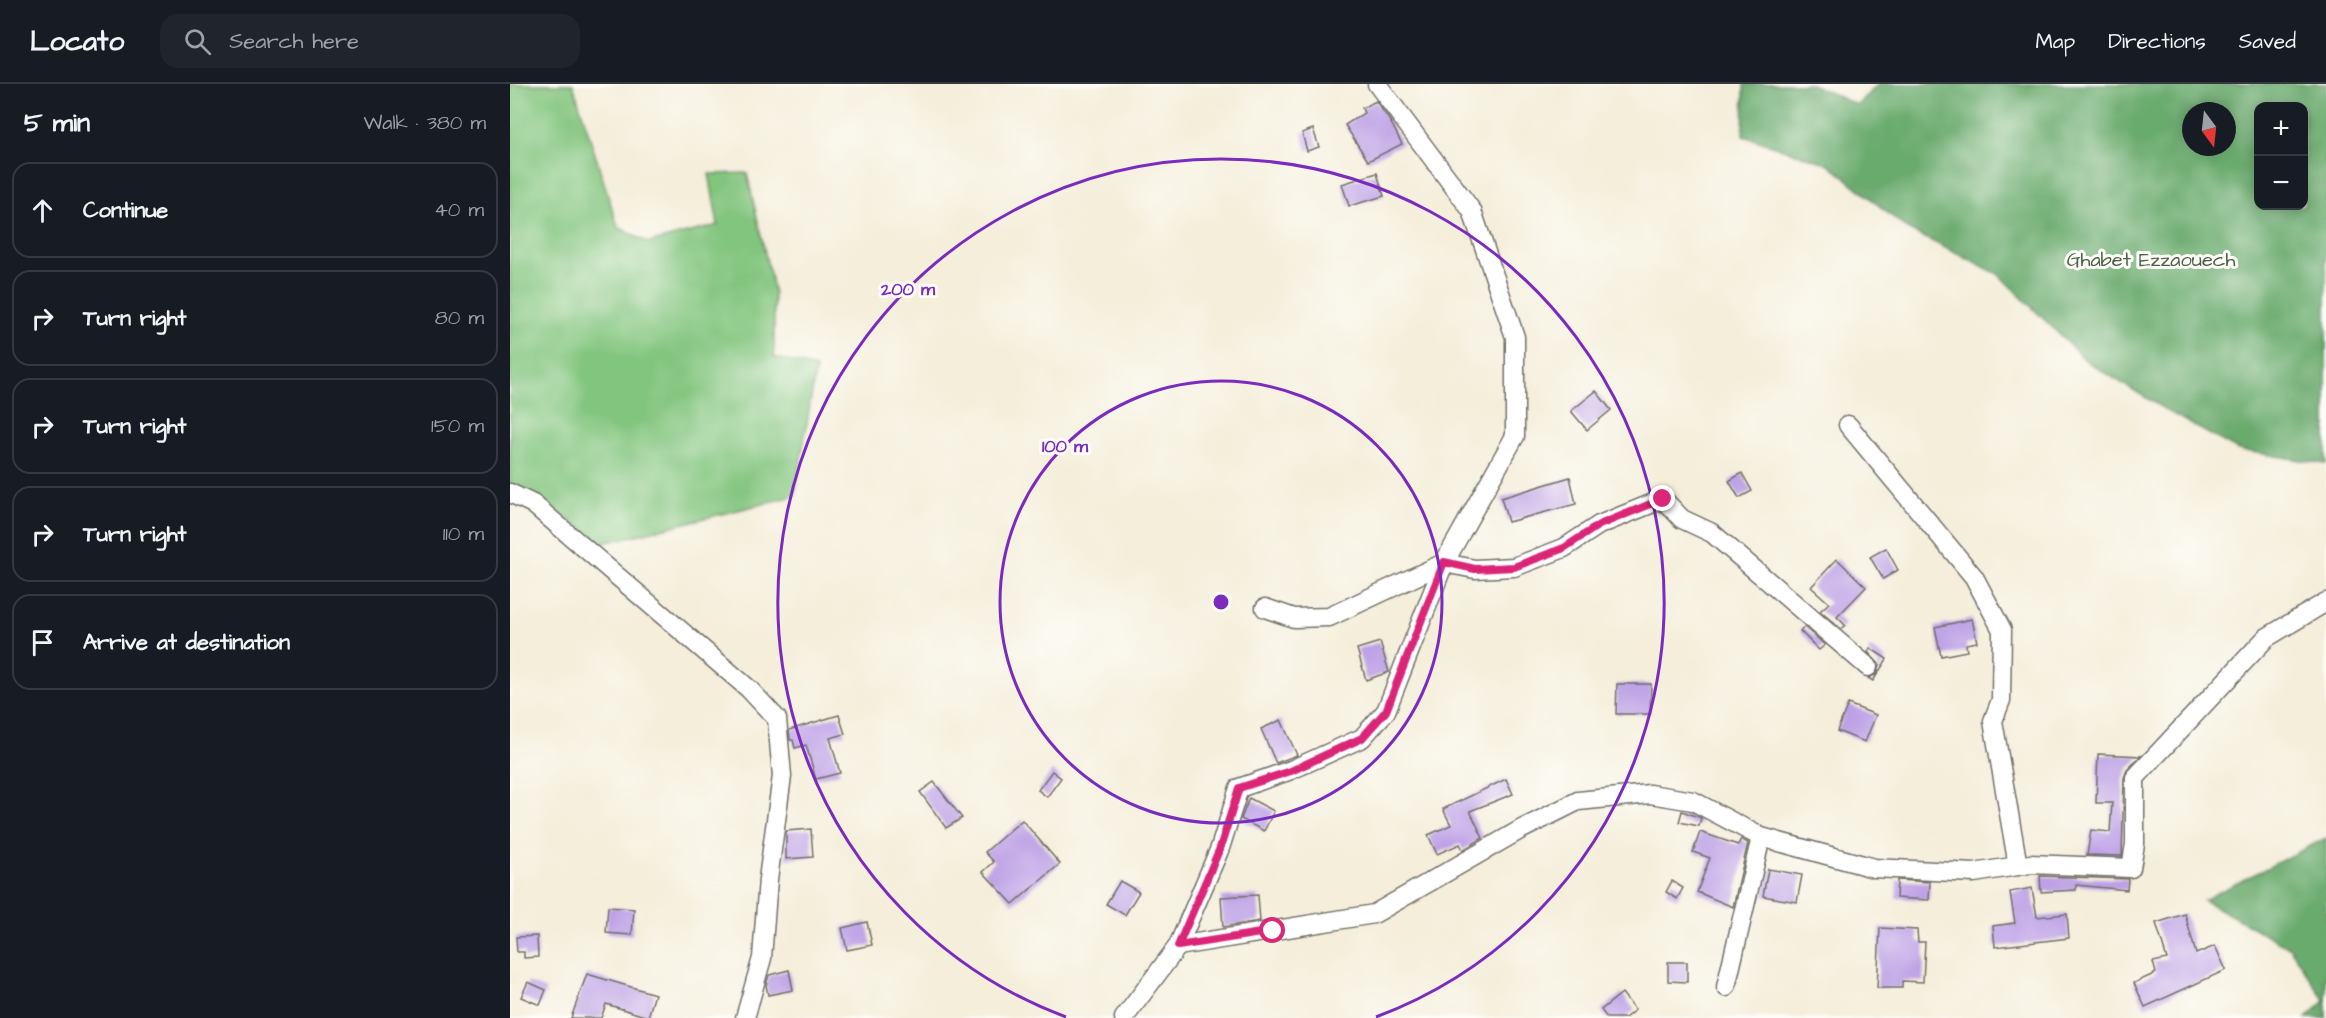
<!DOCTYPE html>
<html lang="en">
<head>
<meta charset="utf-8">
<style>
  :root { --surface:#171b24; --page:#20242c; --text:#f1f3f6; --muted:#9ea1a6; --line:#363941 }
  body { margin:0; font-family:"Architects Daughter",sans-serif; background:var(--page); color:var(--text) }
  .controls { position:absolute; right:18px; top:18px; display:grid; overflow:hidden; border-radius:12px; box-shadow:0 3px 15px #0003 }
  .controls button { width:54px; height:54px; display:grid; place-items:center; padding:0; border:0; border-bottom:2px solid var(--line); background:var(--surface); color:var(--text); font:30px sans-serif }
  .compass { position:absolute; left:1672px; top:18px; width:54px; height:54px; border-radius:50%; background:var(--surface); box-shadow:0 3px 15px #0003; rotate:165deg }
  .stop { position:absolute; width:18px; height:18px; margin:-14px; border:4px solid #db2777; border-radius:50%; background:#fff }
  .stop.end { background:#db2777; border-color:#fff; box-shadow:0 2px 6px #0008 }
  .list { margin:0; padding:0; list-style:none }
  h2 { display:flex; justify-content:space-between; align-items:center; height:78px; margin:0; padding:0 24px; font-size:26px }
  h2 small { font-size:20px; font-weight:400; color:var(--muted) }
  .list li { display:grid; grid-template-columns:39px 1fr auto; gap:18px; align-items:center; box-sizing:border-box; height:96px; margin:0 12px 12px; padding:0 12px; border:2px solid var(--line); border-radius:18px }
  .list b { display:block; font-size:22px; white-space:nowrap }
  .list em { font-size:20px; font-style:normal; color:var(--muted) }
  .icon { flex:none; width:33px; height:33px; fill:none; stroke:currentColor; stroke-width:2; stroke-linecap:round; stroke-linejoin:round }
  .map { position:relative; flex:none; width:1816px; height:934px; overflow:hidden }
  header { display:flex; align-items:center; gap:36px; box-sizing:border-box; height:84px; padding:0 30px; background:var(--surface); border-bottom:2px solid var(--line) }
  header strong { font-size:28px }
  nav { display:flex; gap:33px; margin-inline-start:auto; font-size:21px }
  .search { width:420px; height:54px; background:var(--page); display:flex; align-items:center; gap:15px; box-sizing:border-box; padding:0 21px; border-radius:18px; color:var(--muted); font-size:22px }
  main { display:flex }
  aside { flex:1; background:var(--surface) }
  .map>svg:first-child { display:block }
  .green { fill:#82c57e; stroke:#567854; stroke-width:1.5 }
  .forest { fill:#69aa6d; stroke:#4a6a4c; stroke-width:1.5; fill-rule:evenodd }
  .building { fill:#bda0e6 }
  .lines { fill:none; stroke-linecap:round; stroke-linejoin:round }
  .minor-casing { stroke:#716f68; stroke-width:21 }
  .minor { stroke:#fff; stroke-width:18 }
  .route { stroke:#db2777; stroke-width:8 }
  .ring { fill:none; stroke:#7b2cbf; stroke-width:3 }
  .labels { text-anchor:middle; stroke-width:6; stroke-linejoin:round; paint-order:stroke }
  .park-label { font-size:20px; fill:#496148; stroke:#fdfcf7 }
  .centre { fill:#7b2cbf; stroke:#fdfcf7; stroke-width:3 }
  .ring-label { font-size:18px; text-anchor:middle; font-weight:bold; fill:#7b2cbf; stroke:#fdfcf7; stroke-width:6; stroke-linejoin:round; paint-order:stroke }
</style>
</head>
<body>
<header>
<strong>Locato</strong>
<div class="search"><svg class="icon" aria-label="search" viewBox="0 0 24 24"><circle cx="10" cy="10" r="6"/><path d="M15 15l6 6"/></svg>Search here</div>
<nav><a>Map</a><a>Directions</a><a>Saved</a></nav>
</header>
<main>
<aside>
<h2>5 min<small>Walk · 380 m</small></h2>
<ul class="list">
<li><svg class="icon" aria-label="ahead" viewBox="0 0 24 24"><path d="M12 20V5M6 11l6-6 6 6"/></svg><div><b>Continue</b></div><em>40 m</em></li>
<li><svg class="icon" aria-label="right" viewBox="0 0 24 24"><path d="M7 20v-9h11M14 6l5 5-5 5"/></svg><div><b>Turn right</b></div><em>80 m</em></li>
<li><svg class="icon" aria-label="right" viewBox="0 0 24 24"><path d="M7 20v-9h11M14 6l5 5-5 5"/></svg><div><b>Turn right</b></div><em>150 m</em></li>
<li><svg class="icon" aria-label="right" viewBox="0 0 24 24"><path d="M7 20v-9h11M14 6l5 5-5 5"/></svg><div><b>Turn right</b></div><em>110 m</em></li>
<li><svg class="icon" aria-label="arrive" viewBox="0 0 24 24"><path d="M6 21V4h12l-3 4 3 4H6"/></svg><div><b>Arrive at destination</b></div></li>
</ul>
</aside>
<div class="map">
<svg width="1816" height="934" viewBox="0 0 1816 934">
  <rect width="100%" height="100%" fill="#fdfcf7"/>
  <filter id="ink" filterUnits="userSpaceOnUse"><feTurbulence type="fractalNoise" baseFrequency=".0167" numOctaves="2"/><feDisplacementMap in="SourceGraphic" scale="12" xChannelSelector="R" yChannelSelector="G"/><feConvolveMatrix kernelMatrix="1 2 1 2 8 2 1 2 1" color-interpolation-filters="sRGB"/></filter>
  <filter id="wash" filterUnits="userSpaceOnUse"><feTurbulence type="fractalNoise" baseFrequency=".008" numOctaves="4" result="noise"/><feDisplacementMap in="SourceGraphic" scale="24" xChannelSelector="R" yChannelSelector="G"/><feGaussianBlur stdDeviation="1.35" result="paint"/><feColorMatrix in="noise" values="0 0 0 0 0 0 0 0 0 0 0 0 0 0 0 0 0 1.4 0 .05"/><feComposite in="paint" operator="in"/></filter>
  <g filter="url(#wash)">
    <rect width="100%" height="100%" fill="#f4eeda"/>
    <!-- green -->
    <path class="green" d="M 0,0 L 63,0 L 108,143 L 138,159 L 208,141 L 199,90 L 237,89 L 264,209 L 264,273 L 306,284 L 285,412 L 90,460 L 37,419 L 0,403 Z"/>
    <!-- forest -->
    <g class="forest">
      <path d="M 1234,0 L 1301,0 L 1347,21 L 1368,0 L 1816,0 L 1816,380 L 1728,366 L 1659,328 L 1576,277 L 1488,190 L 1397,145 L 1319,80 L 1233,52 ZM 1748,22 L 1794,22 L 1794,122 L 1748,122 ZM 1681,27 L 1717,27 L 1717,63 L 1681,63 Z"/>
      <path d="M 1816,754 L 1816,934 L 1796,934 L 1815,917 L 1780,864 L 1693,816 Z"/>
    </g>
    <g id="blocks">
      <!-- building -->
      <g class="building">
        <path d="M 866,17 L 880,37 L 892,60 L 858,77 L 835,41 L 854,29 L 852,24 Z"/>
        <path d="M 803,45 L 809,63 L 797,67 L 792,49 Z"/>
        <path d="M 867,89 L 874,112 L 839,122 L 832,100 Z"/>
        <path d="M 1086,307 L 1101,326 L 1077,346 L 1061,327 Z"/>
        <path d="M 1232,389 L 1242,407 L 1229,414 L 1219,397 Z"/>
        <path d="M 1060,393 L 1066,420 L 998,438 L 991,414 Z"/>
        <path d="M 1376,464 L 1388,486 L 1373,495 L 1360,473 Z"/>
        <path d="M 1327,475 L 1356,503 L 1327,533 L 1335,541 L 1331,545 L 1310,527 L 1319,519 L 1301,503 Z"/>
        <path d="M 1462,535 L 1467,558 L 1456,560 L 1457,567 L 1431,572 L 1425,543 Z"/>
        <path d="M 1294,543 L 1315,561 L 1309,566 L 1290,547 Z"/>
        <path d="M 870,558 L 879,588 L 856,596 L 847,565 Z"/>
        <path d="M 1360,564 L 1377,575 L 1363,597 L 1358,594 L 1367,590 L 1369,580 L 1358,568 Z"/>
        <path d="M 1107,600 L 1141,600 L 1140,630 L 1106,630 Z"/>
        <path d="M 1338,620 L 1366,631 L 1355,658 L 1327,647 Z"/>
        <path d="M 329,631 L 335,650 L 320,654 L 330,689 L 306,695 L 296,661 L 285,664 L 283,656 L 280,656 L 279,646 Z"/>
        <path d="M 771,636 L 787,671 L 766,679 L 751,645 Z"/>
        <path d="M 1588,670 L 1631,672 L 1617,686 L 1614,694 L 1612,772 L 1577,771 L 1581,746 L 1600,748 L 1602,719 L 1586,719 Z"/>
        <path d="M 542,687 L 551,694 L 537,713 L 528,706 Z"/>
        <path d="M 996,695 L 1003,710 L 960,727 L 973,754 L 953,766 L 950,760 L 927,770 L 918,751 L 941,741 L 933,725 Z"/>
        <path d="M 424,698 L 452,734 L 436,744 L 410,708 Z"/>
        <path d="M 739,714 L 764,727 L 754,747 L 731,735 Z"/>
        <path d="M 1172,727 L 1191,734 L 1189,742 L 1169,738 Z"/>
        <path d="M 512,736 L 550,780 L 503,820 L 473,788 L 484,778 L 475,768 Z"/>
        <path d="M 301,745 L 303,773 L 276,775 L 276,747 Z"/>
        <path d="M 1190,748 L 1228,761 L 1231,755 L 1238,759 L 1223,823 L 1187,808 L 1200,774 L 1183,768 Z"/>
        <path d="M 1258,785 L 1292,791 L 1287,818 L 1253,812 Z"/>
        <path d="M 1530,792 L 1618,795 L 1617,806 L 1566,801 L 1566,806 L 1531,808 Z"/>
        <path d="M 1387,796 L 1420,798 L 1419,816 L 1386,814 Z"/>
        <path d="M 610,797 L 629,808 L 615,831 L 596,820 Z"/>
        <path d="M 1162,797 L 1173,804 L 1167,815 L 1156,808 Z"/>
        <path d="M 1522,804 L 1527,833 L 1557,830 L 1559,854 L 1485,863 L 1483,842 L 1505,839 L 1500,808 Z"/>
        <path d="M 748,811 L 750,837 L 713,843 L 711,813 Z"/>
        <path d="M 98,823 L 124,825 L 122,851 L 96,849 Z"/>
        <path d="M 1675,830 L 1686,870 L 1705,862 L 1716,886 L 1635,923 L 1624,899 L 1646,889 L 1643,878 L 1657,875 L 1646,839 Z"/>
        <path d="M 357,838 L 362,861 L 337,866 L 332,844 Z"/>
        <path d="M 1370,844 L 1407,846 L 1408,858 L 1415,858 L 1413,898 L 1392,897 L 1392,904 L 1367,904 Z"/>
        <path d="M 27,852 L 28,873 L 14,874 L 14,868 L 7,868 L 6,853 Z"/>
        <path d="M 1158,878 L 1177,878 L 1177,898 L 1158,897 Z"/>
        <path d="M 279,886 L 283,906 L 258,911 L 256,901 L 259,891 Z"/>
        <path d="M 77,890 L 145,910 L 138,933 L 96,920 L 91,934 L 61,934 Z"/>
        <path d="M 18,898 L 36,906 L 30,921 L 11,913 Z"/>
        <path d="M 1112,909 L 1125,926 L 1115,934 L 1097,934 L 1091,926 Z"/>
      </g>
    </g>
  </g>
  <g filter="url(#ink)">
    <use href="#blocks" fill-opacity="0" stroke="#716f68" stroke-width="1.5"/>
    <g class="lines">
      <!-- minor casing -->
      <g class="minor-casing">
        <g id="minor">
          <path d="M 1338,341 L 1464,493 L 1492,546 L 1491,616 L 1483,637 L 1508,782"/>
          <path d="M 0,409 L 23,420 L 239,605 L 267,635 L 272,692 L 258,795 L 252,874 L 235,934"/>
          <path d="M 755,524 L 784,534 L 819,533 L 934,479 L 965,485 L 1004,483 L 1054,464 L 1089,441 L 1153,415 L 1172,435 L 1202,449 L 1358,583"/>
          <path d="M 668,862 L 864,830 L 1010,746 L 1068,717 L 1140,710 L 1183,717 L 1251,753 L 1364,784 L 1464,789 L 1520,780 L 1621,784 L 1625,760 L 1625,694 L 1756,554 L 1816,518"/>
          <path d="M 1216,903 L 1251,753"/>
          <path d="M 614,934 L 668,862 L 710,764 L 729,704 L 781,686 L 852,654 L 876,627 L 934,479 L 1005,352 L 1005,253 L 962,127 L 867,0"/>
        </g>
      </g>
      <!-- minor -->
      <use href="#minor" class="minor"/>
    </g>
  </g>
  <g class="lines" filter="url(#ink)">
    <!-- route -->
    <path class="route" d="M 763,847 L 668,862 L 710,764 L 729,704 L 781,687 L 852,654 L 876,627 L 934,478 L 965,485 L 1004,483 L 1054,464 L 1089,441 L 1153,415"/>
  </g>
  <!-- distance rings -->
  <g class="ring">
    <circle cx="711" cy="518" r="221"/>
    <path d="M556 933A443 443 0 1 1 866 933"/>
  </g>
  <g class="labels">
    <!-- park labels -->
    <g class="park-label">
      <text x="1641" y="182">Ghabet Ezzaouech</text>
    </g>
  </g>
  <circle cx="711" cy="518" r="9" class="centre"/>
  <g class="ring-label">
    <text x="398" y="211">200 m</text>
    <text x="555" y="368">100 m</text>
  </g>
</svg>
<div class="controls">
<button>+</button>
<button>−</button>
</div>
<svg class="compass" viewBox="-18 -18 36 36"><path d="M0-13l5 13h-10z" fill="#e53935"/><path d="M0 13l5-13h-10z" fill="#9ea1a6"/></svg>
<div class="stop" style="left:763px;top:847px"></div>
<div class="stop end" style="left:1153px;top:415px"></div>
</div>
</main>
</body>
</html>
